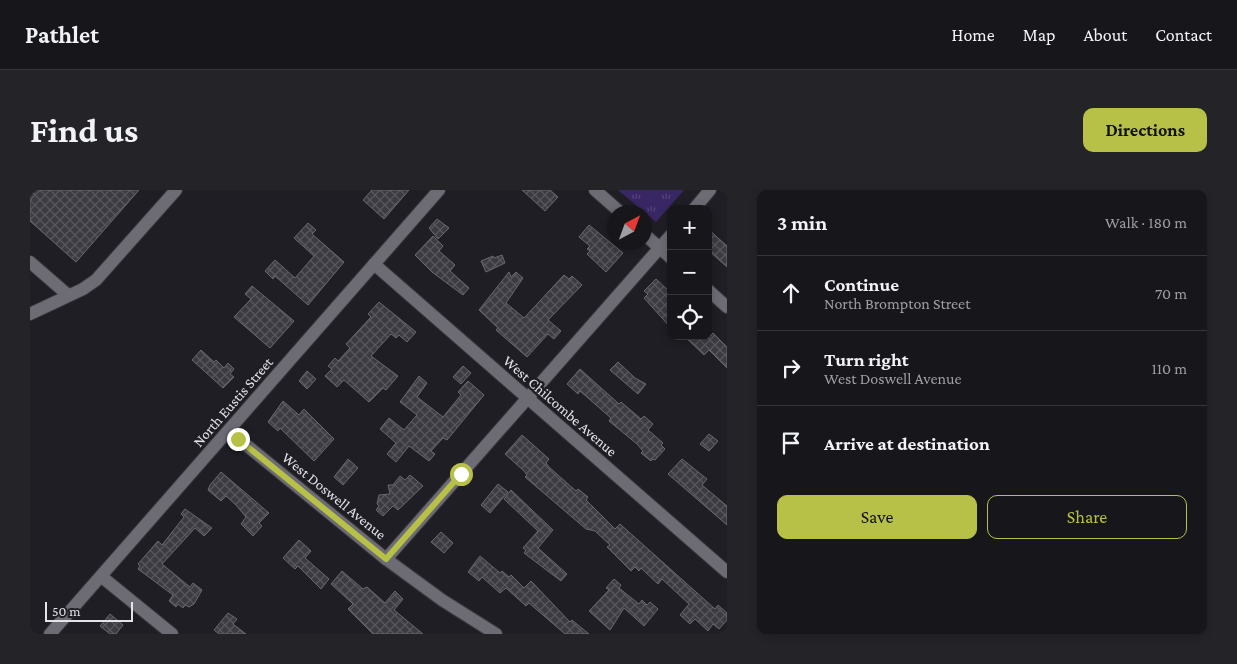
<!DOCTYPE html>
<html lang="en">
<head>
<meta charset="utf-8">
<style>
  :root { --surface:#17161b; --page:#242328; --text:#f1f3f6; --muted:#9e9fa3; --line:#36353a; --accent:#b7c147 }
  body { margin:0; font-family:"Crimson Pro",serif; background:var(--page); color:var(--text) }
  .controls { position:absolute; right:15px; top:15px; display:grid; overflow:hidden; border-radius:10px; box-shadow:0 2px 8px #0003 }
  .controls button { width:45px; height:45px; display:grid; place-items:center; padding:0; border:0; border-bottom:1px solid var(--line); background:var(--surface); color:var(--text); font:25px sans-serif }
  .compass { position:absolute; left:577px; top:15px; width:45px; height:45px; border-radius:50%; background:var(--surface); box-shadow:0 2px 8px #0003; rotate:41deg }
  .scale { position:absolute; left:15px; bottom:12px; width:88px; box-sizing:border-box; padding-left:5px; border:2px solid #e4e3e8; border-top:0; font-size:14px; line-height:18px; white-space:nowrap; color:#e4e3e8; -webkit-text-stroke:4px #1f1e24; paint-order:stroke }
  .stop { position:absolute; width:15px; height:15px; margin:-11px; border:4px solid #b7c147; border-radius:50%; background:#fff }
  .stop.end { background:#b7c147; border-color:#fff; box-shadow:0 1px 5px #0008 }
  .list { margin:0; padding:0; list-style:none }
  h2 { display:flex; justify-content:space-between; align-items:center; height:65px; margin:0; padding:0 20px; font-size:21px }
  h2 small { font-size:16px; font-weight:400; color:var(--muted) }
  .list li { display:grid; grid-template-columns:32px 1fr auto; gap:15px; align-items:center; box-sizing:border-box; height:75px; padding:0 20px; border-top:1px solid var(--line) }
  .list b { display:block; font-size:19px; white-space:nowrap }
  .list p { margin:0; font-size:16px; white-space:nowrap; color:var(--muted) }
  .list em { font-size:16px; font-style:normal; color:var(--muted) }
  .actions { display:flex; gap:10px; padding:15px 20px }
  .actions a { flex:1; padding:11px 0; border:1px solid var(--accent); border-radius:10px; text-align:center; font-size:18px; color:var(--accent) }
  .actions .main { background:var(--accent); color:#111 }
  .icon { flex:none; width:28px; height:28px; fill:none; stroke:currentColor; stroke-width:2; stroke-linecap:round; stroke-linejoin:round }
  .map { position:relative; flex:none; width:697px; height:444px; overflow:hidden; border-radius:10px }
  header { display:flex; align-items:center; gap:30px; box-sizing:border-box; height:70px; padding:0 25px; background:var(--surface); border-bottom:1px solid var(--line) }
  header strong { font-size:24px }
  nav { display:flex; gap:28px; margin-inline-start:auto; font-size:18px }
  .intro { display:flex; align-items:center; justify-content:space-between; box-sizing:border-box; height:120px; padding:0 30px }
  h1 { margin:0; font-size:35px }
  .button { padding:12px 22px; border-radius:10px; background:var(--accent); color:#111; font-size:18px; font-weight:700 }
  main { display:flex; gap:30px; padding:0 30px }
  aside { flex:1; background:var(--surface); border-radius:10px; box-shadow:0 2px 8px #0003 }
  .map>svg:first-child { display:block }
  .park { fill:url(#park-tufts) }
  .building { fill:url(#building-cross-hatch); stroke:#696870 }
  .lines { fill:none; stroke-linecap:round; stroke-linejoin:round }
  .minor-casing { stroke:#39383e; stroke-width:14 }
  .minor { stroke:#6d6b74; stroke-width:12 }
  .route { stroke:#b7c147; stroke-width:6 }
  .labels { text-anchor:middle; stroke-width:5; stroke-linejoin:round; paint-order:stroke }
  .street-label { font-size:15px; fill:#e4e3e8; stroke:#1f1e24 }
</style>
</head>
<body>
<header>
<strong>Pathlet</strong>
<nav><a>Home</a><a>Map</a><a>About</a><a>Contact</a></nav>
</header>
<div class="intro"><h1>Find us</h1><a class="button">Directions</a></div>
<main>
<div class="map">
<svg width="697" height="444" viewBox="0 0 697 444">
  <defs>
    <pattern id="park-tufts" width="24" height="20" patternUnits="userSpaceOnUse" patternTransform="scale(1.25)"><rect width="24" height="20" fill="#392664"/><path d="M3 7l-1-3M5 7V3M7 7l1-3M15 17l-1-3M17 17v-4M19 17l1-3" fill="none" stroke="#56457a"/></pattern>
    <pattern id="building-cross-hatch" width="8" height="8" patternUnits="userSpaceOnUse" patternTransform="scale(1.25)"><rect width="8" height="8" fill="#3c3b42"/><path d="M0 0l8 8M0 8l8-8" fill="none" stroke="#58575d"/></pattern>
  </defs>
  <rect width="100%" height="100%" fill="#1f1e24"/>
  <!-- park -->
  <path class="park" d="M 588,0 L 654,0 L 626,32 Z"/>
  <!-- building -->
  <g class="building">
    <path d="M 0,0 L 109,0 L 46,72 L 0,31 Z"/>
    <path d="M 342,0 L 379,0 L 354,29 L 333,10 Z"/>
    <path d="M 492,0 L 520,0 L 528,7 L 515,21 Z"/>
    <path d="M 407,29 L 419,38 L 408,49 L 399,38 Z"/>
    <path d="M 278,33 L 286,40 L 282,44 L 314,72 L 278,115 L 245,86 L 243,89 L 235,81 L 245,70 L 265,88 L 284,66 L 264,48 Z"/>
    <path d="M 559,35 L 593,63 L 576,82 L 557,64 L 560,61 L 557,59 L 560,56 L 549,47 Z"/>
    <path d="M 678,39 L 697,56 L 697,77 L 678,60 Z"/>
    <path d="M 403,46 L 413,56 L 409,61 L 425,75 L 420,81 L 439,98 L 433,105 L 402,82 L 385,65 Z"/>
    <path d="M 472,65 L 475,73 L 456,82 L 451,71 L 463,66 L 464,68 Z"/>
    <path d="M 479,82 L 481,87 L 486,82 L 493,88 L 476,113 L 494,128 L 534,85 L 539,89 L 542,86 L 552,95 L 518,130 L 531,141 L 524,149 L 518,144 L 497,167 L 466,140 L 468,138 L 449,120 Z"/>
    <path d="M 626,89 L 641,103 L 641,138 L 614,108 L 618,104 L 614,101 Z"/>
    <path d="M 222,96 L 264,131 L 240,158 L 204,127 L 221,109 L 215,104 Z"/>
    <path d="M 349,112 L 386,142 L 377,152 L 369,145 L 366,148 L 361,144 L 341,166 L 368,186 L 356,200 L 353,198 L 339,212 L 314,190 L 307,197 L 295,186 L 302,179 L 298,176 L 305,168 L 308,171 L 320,158 L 316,154 L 341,127 L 338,124 Z"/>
    <path d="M 683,143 L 697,157 L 697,178 L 679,160 L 674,165 L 654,146 L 680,146 Z"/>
    <path d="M 171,160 L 184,172 L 186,170 L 194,178 L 198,173 L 204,179 L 200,184 L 204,187 L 193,198 L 162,170 Z"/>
    <path d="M 588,172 L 605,188 L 616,194 L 608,204 L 580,180 Z"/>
    <path d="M 433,176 L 441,183 L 431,194 L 423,187 Z"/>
    <path d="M 550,179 L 589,214 L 591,212 L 611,229 L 614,226 L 623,234 L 618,240 L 633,253 L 631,255 L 635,259 L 625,270 L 623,269 L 621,271 L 611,263 L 613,261 L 607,254 L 579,231 L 581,228 L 550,201 L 548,204 L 537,194 Z"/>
    <path d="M 277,181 L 286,189 L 277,199 L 269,191 Z"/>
    <path d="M 389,186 L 397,193 L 387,207 L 413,227 L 431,205 L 428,202 L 438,191 L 454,205 L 417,250 L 413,248 L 401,261 L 405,264 L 399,271 L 379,256 L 366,272 L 357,264 L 366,253 L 350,239 L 359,228 L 374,240 L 387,225 L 370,212 Z"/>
    <path d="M 253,211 L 269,225 L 274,219 L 304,249 L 284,271 L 250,238 L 248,241 L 238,232 Z"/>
    <path d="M 679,244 L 688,251 L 679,261 L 670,254 Z"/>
    <path d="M 492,245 L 519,269 L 516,273 L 519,277 L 546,301 L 548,299 L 558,307 L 556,310 L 585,339 L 590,334 L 685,419 L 688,415 L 697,423 L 697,430 L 689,439 L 683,434 L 678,441 L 665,429 L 660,434 L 650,425 L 659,414 L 632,389 L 628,394 L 611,378 L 609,381 L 605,377 L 601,381 L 577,357 L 580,355 L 565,341 L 556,339 L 495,287 L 497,285 L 494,281 L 475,264 Z"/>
    <path d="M 318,269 L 328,278 L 313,295 L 304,287 Z"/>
    <path d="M 652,269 L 677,289 L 672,295 L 697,316 L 697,335 L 638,284 Z"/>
    <path d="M 191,282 L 239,323 L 229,333 L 232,336 L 223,346 L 211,334 L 216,327 L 206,315 L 196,306 L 191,311 L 178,300 L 180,295 Z"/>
    <path d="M 380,285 L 393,296 L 368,320 L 363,316 L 353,326 L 346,320 L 349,316 L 347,314 L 349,305 L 360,304 L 358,295 L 363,295 L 370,286 L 375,290 Z"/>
    <path d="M 468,294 L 478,302 L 460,323 L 451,315 Z"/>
    <path d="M 481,300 L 523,340 L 508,358 L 537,384 L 531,391 L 494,363 L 496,360 L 493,358 L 508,341 L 474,309 Z"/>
    <path d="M 155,319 L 182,338 L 174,346 L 165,338 L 132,374 L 160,397 L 163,393 L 172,400 L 164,414 L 159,417 L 155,415 L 153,418 L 148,414 L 146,417 L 139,411 L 143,405 L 108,379 L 110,376 L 108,374 L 128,351 L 132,355 L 154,327 L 151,324 Z"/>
    <path d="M 411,342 L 423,353 L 414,363 L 401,352 Z"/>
    <path d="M 269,350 L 281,361 L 275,368 L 299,389 L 291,399 L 268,376 L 265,379 L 253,368 Z"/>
    <path d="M 450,366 L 470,383 L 472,381 L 479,387 L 481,385 L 494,398 L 501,391 L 540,432 L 542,430 L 559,444 L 535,444 L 499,413 L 496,416 L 476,398 L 470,403 L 452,387 L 449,391 L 438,382 Z"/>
    <path d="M 312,381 L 333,399 L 337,397 L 355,413 L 365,401 L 373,409 L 364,420 L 393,444 L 343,444 L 318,419 L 323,414 L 301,394 Z"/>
    <path d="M 584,389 L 591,395 L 589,398 L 609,414 L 612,410 L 617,415 L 620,412 L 628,419 L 614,436 L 594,418 L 580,440 L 559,421 L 579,400 L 576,398 Z"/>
    <path d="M 198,423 L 207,429 L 203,434 L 216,444 L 189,444 L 184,440 Z"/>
    <path d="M 80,424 L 93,435 L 86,444 L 80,444 L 70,436 Z"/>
  </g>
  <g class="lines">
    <!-- minor casing -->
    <g class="minor-casing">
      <g id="minor">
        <path d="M 565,0 L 590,22"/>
        <path d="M 664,19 L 680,0"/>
        <path d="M 614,44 L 641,68"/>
        <path d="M 0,72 L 38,105"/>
        <path d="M 344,74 L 697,382"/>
        <path d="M 678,100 L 697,117"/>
        <path d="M 0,124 L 53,99 L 66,90 L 146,0"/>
        <path d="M 199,241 L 356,369 L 412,410 L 466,444"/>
        <path d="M 356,369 L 641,45"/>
        <path d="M 72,387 L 142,444"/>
        <path d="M 20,444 L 409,0"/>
      </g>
    </g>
    <!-- minor -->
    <use href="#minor" class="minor"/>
  </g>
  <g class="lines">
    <!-- route -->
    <path class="route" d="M 208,249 L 356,369 L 431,284"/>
  </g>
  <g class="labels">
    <!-- street labels -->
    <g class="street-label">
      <text transform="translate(203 212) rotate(-49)" y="5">North Eustis Street</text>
      <text transform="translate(530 216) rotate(41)" y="5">West Chilcombe Avenue</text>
      <text transform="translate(304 306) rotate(39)" y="5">West Doswell Avenue</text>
    </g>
  </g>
</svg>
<div class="controls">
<button>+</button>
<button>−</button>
<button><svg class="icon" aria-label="locate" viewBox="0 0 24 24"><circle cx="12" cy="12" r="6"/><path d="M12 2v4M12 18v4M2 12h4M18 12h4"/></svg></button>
</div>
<svg class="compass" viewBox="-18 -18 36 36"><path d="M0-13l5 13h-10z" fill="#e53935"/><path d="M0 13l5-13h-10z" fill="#9e9fa3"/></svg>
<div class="scale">50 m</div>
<div class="stop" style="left:431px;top:284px"></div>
<div class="stop end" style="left:208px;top:249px"></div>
</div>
<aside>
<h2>3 min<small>Walk · 180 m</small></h2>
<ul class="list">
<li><svg class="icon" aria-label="ahead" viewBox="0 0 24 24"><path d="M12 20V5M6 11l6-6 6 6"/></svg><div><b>Continue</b><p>North Brompton Street</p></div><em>70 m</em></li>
<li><svg class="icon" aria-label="right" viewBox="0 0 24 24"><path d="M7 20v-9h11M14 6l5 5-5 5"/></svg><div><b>Turn right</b><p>West Doswell Avenue</p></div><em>110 m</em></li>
<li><svg class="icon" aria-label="arrive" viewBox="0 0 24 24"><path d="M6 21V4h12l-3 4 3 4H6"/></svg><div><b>Arrive at destination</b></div></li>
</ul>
<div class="actions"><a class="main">Save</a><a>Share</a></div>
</aside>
</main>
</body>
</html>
